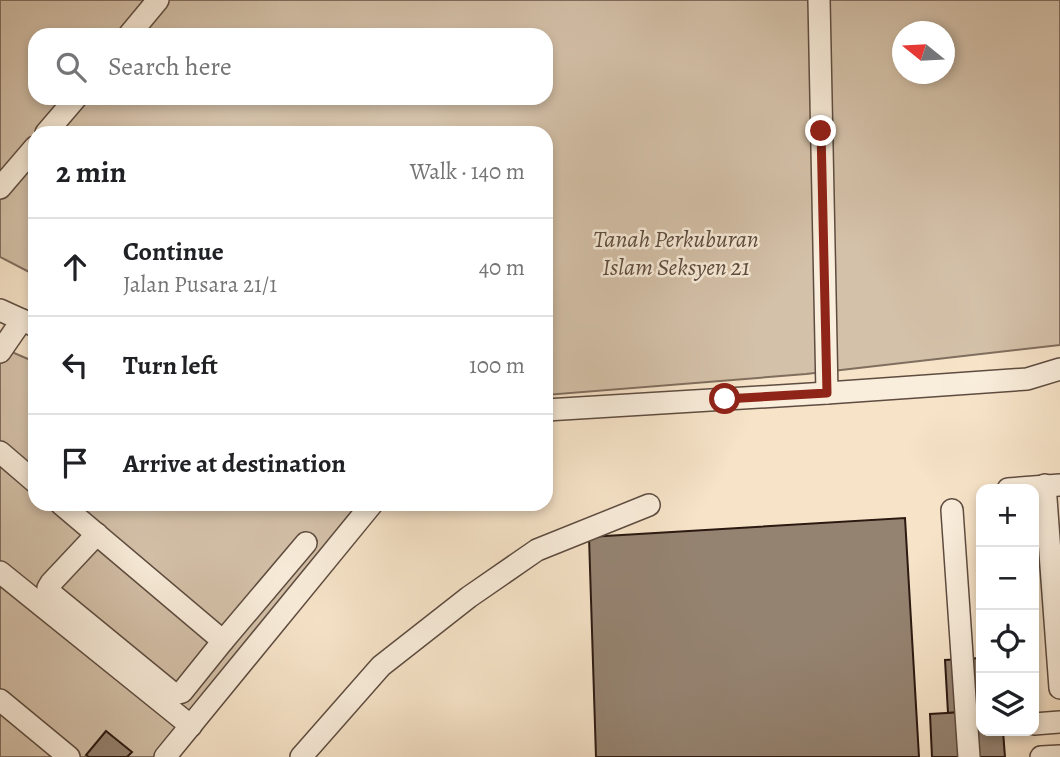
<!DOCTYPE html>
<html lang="en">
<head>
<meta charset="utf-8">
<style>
  :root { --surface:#fff; --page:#f2f2f2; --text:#202124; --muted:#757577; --line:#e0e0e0 }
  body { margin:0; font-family:Alegreya,serif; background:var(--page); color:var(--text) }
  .controls { position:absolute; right:21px; bottom:21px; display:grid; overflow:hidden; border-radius:14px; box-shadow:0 4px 10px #0003 }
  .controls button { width:63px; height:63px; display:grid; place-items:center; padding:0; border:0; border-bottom:2px solid var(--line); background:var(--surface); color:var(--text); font:35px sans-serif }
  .compass { position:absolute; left:892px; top:21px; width:63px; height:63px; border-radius:50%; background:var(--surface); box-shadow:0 4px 10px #0003; rotate:288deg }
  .stop { position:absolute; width:21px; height:21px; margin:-16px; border:5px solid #8f2418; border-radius:50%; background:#fff }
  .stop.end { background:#8f2418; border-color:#fff; box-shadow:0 2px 7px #0008 }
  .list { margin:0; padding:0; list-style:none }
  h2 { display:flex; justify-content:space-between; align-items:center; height:91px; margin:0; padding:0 28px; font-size:30px }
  h2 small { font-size:23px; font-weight:400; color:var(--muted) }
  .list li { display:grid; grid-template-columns:46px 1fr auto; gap:21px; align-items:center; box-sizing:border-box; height:98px; padding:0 28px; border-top:2px solid var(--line) }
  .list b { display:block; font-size:26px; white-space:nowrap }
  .list p { margin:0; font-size:23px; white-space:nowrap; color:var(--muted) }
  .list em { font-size:23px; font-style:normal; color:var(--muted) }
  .icon { flex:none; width:38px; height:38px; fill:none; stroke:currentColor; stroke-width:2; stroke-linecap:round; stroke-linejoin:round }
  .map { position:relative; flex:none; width:1060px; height:757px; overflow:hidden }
  .search { position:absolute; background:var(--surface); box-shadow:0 4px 10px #0003; left:28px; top:28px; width:525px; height:77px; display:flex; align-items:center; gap:18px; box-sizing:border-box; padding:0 24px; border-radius:21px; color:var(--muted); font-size:26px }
  .panel { position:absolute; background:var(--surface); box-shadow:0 4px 10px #0003; left:28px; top:126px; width:525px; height:385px; border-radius:21px }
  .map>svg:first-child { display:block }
  .green { fill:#d4c1a9; stroke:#806e5e; stroke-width:2; fill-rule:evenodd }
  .building { fill:#958371; stroke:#2c1a12; stroke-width:2 }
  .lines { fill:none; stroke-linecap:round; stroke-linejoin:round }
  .minor-casing { stroke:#5e4c40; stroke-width:24 }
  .minor { stroke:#f9eddb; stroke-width:21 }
  .route { stroke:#8f2418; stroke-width:9 }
  .labels { text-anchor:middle; stroke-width:5; stroke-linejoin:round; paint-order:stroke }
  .park-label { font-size:24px; font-style:italic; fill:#5e4c3f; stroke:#f9eddb }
</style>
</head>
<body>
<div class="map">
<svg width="1060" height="757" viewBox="0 0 1060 757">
  <rect width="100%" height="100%" fill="#f6e3c8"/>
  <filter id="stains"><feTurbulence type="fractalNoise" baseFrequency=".00286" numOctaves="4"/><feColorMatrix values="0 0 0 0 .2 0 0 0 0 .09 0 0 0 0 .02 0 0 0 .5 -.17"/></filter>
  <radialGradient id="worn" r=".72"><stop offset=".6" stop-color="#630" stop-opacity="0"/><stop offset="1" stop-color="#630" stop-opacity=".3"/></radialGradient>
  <!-- green -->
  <g class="green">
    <path d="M 0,0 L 1060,0 L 1060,345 L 806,374 L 546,395 L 546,133 L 35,133 L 35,275 L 0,257 ZM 902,32 L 944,32 L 944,74 L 902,74 ZM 35,35 L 546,35 L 546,98 L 35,98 Z"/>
    <path d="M 0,347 L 35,362 L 35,504 L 358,504 L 157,757 L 0,757 Z"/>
  </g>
  <!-- building -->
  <g class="building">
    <path d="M 905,518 L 919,757 L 596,757 L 589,537 Z"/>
    <path d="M 981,658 L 981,711 L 948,713 L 945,660 Z"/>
    <path d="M 981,711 L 981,731 L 1003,731 L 1005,757 L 932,757 L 930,714 Z"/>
    <path d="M 106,731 L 132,752 L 127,757 L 89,757 L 86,755 Z"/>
  </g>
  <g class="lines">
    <!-- minor casing -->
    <g class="minor-casing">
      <g id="minor">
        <path d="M 819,0 L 827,393"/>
        <path d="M 129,35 L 158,0"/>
        <path d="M 46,133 L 76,98"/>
        <path d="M 0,188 L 35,147"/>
        <path d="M 0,310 L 33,325"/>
        <path d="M 0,352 L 22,320"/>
        <path d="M 546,410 L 827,393 L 1027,379 L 1060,369"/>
        <path d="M 0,452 L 35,482"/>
        <path d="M 1045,485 L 1060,688"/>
        <path d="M 1008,489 L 1060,485"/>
        <path d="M 61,504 L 223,641 L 306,543"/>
        <path d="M 952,510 L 969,757"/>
        <path d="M 97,534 L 51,583 L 48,588 L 52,594 L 174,694 L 182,692 L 223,641"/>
        <path d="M 0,572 L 191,726"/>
        <path d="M 0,700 L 69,757"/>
        <path d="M 1034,724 L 1060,722"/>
        <path d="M 165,757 L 372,504"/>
        <path d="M 301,757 L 381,666 L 469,597 L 537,550 L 649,505"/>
        <path d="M 1041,757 L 1060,756"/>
      </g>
    </g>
    <!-- minor -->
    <use href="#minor" class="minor"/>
  </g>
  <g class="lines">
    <!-- route -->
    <path class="route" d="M 725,399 L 827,393 L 821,131"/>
  </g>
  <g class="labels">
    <!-- park labels -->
    <g class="park-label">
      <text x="676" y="247">Tanah Perkuburan<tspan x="676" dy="28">Islam Seksyen 21</tspan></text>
    </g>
  </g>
  <rect width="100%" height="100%" filter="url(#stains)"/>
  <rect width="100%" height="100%" fill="url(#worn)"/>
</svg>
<div class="controls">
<button>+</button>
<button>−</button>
<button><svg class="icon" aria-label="locate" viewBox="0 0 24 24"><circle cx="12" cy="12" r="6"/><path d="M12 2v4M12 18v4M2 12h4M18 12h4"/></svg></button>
<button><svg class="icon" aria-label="layers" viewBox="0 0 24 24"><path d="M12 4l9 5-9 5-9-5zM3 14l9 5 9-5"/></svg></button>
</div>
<svg class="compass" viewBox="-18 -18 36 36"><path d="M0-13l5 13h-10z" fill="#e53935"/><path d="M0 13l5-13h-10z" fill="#757577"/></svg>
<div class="stop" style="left:725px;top:399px"></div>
<div class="stop end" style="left:821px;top:131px"></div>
<div class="search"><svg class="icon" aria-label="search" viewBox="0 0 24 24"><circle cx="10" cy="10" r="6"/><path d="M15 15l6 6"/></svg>Search here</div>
<section class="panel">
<h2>2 min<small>Walk · 140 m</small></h2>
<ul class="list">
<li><svg class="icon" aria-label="ahead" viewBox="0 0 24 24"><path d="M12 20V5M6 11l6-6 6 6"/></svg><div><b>Continue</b><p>Jalan Pusara 21/1</p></div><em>40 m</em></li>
<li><svg class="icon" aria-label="left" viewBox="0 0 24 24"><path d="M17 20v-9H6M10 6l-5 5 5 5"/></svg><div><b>Turn left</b></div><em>100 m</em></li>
<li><svg class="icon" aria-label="arrive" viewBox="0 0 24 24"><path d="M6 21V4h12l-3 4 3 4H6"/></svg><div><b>Arrive at destination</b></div></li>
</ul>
</section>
</div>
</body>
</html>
